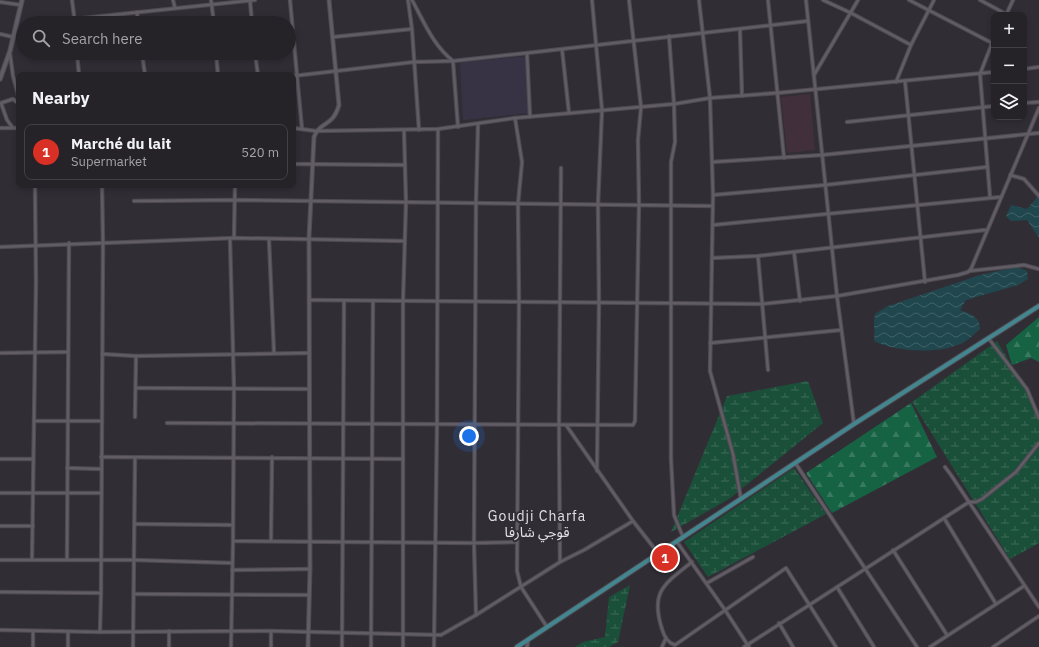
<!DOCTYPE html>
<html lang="en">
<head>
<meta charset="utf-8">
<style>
  :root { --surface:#252228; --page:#312f34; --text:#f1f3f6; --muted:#a3a4a8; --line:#423f45; --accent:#d93025 }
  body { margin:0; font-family:"IBM Plex Sans","Noto Sans Arabic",sans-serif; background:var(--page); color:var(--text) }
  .controls { position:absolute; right:12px; top:12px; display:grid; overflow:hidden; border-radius:8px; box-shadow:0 2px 6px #0003 }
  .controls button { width:36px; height:36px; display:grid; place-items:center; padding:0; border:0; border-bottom:1px solid var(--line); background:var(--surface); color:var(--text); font:20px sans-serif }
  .you { position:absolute; left:469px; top:436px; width:14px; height:14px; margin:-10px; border:3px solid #fff; border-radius:50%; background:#1a73e8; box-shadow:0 0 0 6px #1a73e833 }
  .badge { display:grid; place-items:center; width:26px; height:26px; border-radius:50%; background:var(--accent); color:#fff; font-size:13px; font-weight:700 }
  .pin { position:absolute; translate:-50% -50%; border:2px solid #fff; box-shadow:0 1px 4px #0006 }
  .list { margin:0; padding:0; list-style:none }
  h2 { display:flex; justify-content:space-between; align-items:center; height:52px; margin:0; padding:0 16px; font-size:17px }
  h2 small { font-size:13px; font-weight:400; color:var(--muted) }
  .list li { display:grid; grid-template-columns:26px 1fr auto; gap:12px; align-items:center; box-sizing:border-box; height:56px; margin:0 8px 8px; padding:0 8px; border:1px solid var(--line); border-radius:8px }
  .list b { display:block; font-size:15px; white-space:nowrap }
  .list p { margin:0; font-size:13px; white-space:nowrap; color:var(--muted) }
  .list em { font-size:13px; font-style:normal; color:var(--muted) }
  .icon { flex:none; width:22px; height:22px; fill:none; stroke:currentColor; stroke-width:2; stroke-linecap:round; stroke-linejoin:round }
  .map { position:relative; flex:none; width:1039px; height:647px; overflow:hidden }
  .search { position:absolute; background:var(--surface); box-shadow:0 2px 6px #0003; left:16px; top:16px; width:280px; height:44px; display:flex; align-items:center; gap:10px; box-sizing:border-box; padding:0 14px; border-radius:22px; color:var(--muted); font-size:15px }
  .panel { position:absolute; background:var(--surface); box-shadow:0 2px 6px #0003; left:16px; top:72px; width:280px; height:116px; border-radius:8px }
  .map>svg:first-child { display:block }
  .education { fill:#41303b }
  .medical { fill:#383344 }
  .forest { fill:url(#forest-firs) }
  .wetland { fill:url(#wetland-marsh) }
  .water { fill:url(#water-waves) }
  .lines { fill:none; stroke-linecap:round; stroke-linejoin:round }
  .minor-casing { stroke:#4e4a50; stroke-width:4.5 }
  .tertiary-casing { stroke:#4e4a50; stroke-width:5 }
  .secondary-casing { stroke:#4e4a50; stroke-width:5.5 }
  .trunk-casing { stroke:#4e4a50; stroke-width:6 }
  .minor { stroke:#615c65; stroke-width:2.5 }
  .tertiary { stroke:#615c65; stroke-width:3 }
  .secondary { stroke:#615c65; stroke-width:3.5 }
  .trunk { stroke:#448690; stroke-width:4 }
  .labels { text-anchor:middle; stroke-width:4; stroke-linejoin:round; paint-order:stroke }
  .neighbourhood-label { font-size:14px; letter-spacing:1px; fill:#e3e0e5; stroke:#312d35 }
</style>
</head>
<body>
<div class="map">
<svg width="1039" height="647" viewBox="0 0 1039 647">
  <defs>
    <pattern id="forest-firs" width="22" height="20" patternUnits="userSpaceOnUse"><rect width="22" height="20" fill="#166344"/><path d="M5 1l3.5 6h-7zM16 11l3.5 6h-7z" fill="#38795f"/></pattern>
    <pattern id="wetland-marsh" width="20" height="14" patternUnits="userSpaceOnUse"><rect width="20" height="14" fill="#1a5039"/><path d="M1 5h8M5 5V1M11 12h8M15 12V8" fill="none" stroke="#3b6956"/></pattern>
    <pattern id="water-waves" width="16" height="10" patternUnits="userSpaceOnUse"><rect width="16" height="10" fill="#21474e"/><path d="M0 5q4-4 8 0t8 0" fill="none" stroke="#416167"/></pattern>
  </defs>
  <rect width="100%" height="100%" fill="#312d35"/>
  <!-- education -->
  <path class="education" d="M 810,94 L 815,150 L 787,153 L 781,97 Z"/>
  <!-- medical -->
  <path class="medical" d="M 529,56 L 529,113 L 463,120 L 460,62 Z"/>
  <!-- forest -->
  <g class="forest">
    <path d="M 1039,317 L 1039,362 L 1031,358 L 1012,365 L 1006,345 Z"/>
    <path d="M 911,403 L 937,457 L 832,513 L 806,473 Z"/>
  </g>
  <!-- wetland -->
  <g class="wetland">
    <path d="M 997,341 L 1039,411 L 1039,543 L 1010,559 L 912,402 Z"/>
    <path d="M 808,381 L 823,423 L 729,499 L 671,532 L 727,396 Z"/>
    <path d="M 794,468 L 826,514 L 708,577 L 684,542 Z"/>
    <path d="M 630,585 L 618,642 L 609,647 L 575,647 L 583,642 L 605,637 L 609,597 Z"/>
  </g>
  <!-- water -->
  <g class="water">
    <path d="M 1039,195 L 1039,238 L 1027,220 L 1011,221 L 1006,216 L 1011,205 L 1027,209 Z"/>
    <path d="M 1017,267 L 1027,271 L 1028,279 L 1018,285 L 966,300 L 960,310 C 970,314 980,316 980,329 C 974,334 968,341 960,344 C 939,354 894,352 874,341 C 875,331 873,324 875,314 L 888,306 L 980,275 Z"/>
  </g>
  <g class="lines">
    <!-- minor casing -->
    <g class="minor-casing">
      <g id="minor">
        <path d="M 72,0 L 75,23"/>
        <path d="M 173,0 L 175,8"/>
        <path d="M 211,0 L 214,23"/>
        <path d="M 250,0 L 252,23"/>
        <path d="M 290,0 L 302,129"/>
        <path d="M 408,0 L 412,29 L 419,130"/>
        <path d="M 412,0 C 424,22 433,45 453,61 L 458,127"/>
        <path d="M 592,0 L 602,110 L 598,204 L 599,303 L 597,471"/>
        <path d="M 699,0 L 710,98 L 713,195 L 710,371 L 733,454 L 741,499"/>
        <path d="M 768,0 L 784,158"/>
        <path d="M 806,0 L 837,296 L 854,424"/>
        <path d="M 823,0 L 851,13 L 911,45"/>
        <path d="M 909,0 L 992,43"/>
        <path d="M 980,0 L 1006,14"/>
        <path d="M 0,2 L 21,5"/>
        <path d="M 137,12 L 138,23"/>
        <path d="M 1006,15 L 1013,0"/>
        <path d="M 74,19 L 255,0"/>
        <path d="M 740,30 L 742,96"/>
        <path d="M 0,34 L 13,37"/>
        <path d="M 669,36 L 674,104 L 675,142 L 671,162 L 671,459 L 674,515 L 683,537"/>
        <path d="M 333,37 L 412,29"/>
        <path d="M 562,49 L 569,113"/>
        <path d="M 77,53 L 79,75"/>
        <path d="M 104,53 L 109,53"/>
        <path d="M 142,53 L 145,75"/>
        <path d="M 216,53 L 218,75"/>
        <path d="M 255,53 L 258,75"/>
        <path d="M 527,53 L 530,117"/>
        <path d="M 10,54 L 13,76 L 19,99"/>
        <path d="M 1024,69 L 1039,67"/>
        <path d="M 814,75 L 858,0"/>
        <path d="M 293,76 L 414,62 L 453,61 L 527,53 L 808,21"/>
        <path d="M 905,81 L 925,282"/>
        <path d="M 896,82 L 911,45 L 934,0"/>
        <path d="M 1024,103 L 1039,102"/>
        <path d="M 19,104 L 13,99 L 1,103 L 7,120 L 13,128 L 19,128"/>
        <path d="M 515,118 L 522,162 L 518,204 L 519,302 L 517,571 L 521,587 L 547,627"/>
        <path d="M 847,122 L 994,106"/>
        <path d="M 478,124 L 476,203 L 474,543 L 516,542"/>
        <path d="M 0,128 L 12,128"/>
        <path d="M 293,128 L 316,131 L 438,129 L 515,118 L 674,104 L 710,98 L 777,93 L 994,72"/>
        <path d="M 712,162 L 822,155 L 1039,133"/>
        <path d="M 293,164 L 405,165"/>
        <path d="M 1010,175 L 1024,179 L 1039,196"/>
        <path d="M 713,195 L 825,185 L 987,167"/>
        <path d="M 990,197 L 980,74 L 994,38"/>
        <path d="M 134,201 L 235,200 L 713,206"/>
        <path d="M 713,225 L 1001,197"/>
        <path d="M 234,238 L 235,185"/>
        <path d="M 230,239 L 234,388 L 233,541 L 474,543 L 476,615"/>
        <path d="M 269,240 L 274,353"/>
        <path d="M 0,247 L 234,238 L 405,241"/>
        <path d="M 794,252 L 800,301"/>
        <path d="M 758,256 L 768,370"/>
        <path d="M 712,258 L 758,256 L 985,230"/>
        <path d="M 969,271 L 1024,265 L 1039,269"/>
        <path d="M 309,300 L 762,304 L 837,296 L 958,275 L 968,272 L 971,269 L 1039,108"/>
        <path d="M 989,339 L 1027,389 L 1039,418"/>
        <path d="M 710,343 L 841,330"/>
        <path d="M 0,353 L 68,352"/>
        <path d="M 102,354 L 136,356 L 309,353"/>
        <path d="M 136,388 L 309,389"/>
        <path d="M 135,417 L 136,356"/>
        <path d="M 34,421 L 101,421"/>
        <path d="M 167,423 L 633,425 L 635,421 L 639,204 L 638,140 L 641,107 L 629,0"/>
        <path d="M 566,425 L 633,521 L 658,553"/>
        <path d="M 101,457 L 403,459"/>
        <path d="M 0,459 L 33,459"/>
        <path d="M 796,464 L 917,647"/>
        <path d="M 945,467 L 951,475 L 1039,607"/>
        <path d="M 67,468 L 101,469"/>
        <path d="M 0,493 L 101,493"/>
        <path d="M 944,518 L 996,604"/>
        <path d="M 136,524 L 232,525"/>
        <path d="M 0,526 L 33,526"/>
        <path d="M 271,541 L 272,457"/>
        <path d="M 677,542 L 725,610 L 749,647"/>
        <path d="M 893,550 L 947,635"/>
        <path d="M 0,560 L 135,560 L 232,563"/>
        <path d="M 32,560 L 36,282 L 35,185"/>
        <path d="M 67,560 L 69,243"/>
        <path d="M 560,562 L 559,424 L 561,168"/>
        <path d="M 692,562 C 664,584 650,592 662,629 C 664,636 668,643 675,645 L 786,568 L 836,647"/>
        <path d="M 232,570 L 310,569"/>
        <path d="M 707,583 L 753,557"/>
        <path d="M 837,587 L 874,647"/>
        <path d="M 0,592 L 101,593 L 100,632"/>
        <path d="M 101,593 L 103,244 L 102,185"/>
        <path d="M 134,594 L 309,595"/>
        <path d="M 779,623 L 793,647"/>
        <path d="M 0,630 L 100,632 L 271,631 L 441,635 L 476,615 L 560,562 L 584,550 L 633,521"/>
        <path d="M 33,647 L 33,631"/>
        <path d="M 68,647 L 68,632"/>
        <path d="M 133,647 L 135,458"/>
        <path d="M 169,647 L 169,631"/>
        <path d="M 231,647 L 233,541"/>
        <path d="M 271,647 L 271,631"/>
        <path d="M 342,647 L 344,301"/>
        <path d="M 371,647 L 373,302"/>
        <path d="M 403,647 L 403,302 L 406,202 L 404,130"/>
        <path d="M 434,647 L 437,424 L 438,129"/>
        <path d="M 662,647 L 666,638"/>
        <path d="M 744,647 L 969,502 L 976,502 L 982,499 L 1016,472 L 1039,443"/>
        <path d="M 930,647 L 1024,586"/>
        <path d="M 993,647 L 1039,616"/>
      </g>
    </g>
    <!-- tertiary casing -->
    <g class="tertiary-casing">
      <g id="tertiary">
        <path d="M 308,647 L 310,569 L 309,238 L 314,137 C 320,121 333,127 339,105 L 329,0"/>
        <path d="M 527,647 L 528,640"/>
      </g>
    </g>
    <!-- secondary casing -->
    <g class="secondary-casing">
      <path id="secondary" d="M 0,79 L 10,51 L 22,0"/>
    </g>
    <!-- trunk casing -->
    <g class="trunk-casing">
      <path id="trunk" d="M 517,647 L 854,424 L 1039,306"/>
    </g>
    <!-- minor -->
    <use href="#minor" class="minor"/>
    <!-- tertiary -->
    <use href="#tertiary" class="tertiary"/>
    <!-- secondary -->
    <use href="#secondary" class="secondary"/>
    <!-- trunk -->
    <use href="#trunk" class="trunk"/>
  </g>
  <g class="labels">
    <!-- neighbourhood labels -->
    <g class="neighbourhood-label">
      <text x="537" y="521">Goudji Charfa<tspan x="537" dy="16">قوجي شارفا</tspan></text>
    </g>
  </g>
</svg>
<div class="controls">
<button>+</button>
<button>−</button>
<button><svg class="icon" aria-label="layers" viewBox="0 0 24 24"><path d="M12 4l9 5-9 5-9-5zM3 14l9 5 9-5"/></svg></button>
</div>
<div class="you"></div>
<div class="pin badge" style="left:665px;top:558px">1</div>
<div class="search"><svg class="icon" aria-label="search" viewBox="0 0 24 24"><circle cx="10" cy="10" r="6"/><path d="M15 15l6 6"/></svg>Search here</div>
<section class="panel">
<h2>Nearby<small></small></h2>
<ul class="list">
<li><span class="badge">1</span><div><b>Marché du lait</b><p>Supermarket</p></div><em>520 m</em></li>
</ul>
</section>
</div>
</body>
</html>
